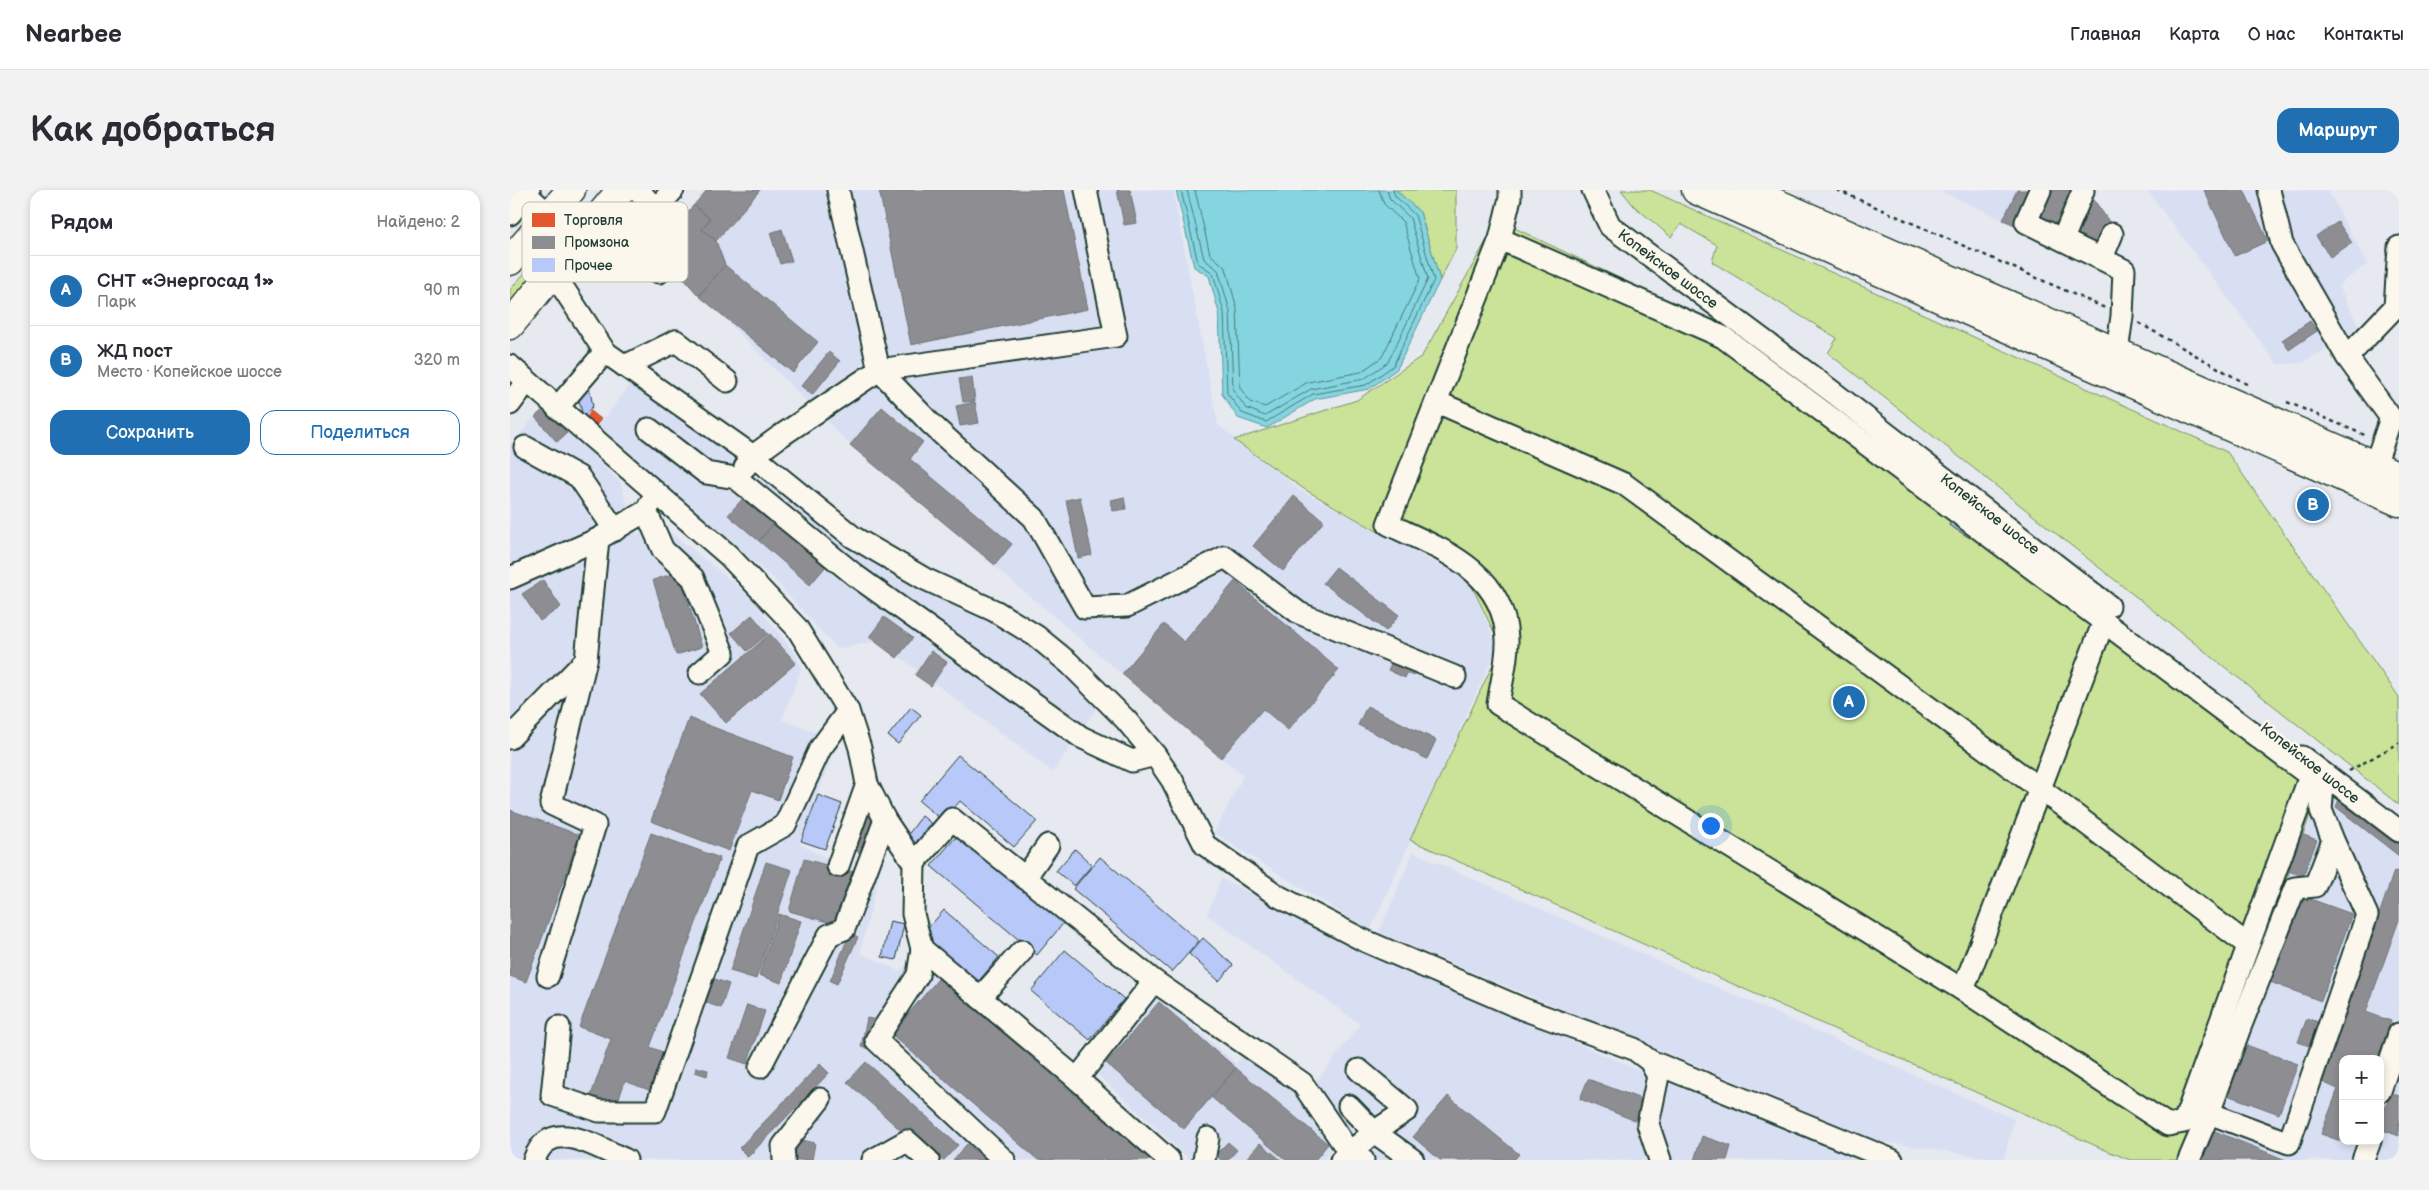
<!DOCTYPE html>
<html lang="ru">
<head>
<meta charset="utf-8">
<style>
  :root { --surface:#fff; --page:#f2f2f3; --text:#2b2b33; --muted:#7c7c81; --line:#e1e1e2; --accent:#1f6fb2 }
  body { margin:0; font-family:"Balsamiq Sans",sans-serif; background:var(--page); color:var(--text) }
  .controls { position:absolute; right:15px; bottom:15px; display:grid; overflow:hidden; border-radius:10px; box-shadow:0 2px 8px #0003 }
  .controls button { width:45px; height:45px; display:grid; place-items:center; padding:0; border:0; border-bottom:1px solid var(--line); background:var(--surface); color:var(--text); font:25px sans-serif }
  .you { position:absolute; left:1200px; top:635px; width:18px; height:18px; margin:-12px; border:4px solid #fff; border-radius:50%; background:#1a73e8; box-shadow:0 0 0 8px #1a73e833 }
  .badge { display:grid; place-items:center; width:32px; height:32px; border-radius:50%; background:var(--accent); color:#fff; font-size:16px; font-weight:700 }
  .pin { position:absolute; translate:-50% -50%; border:2px solid #fff; box-shadow:0 1px 5px #0006 }
  .list { margin:0; padding:0; list-style:none }
  h2 { display:flex; justify-content:space-between; align-items:center; height:65px; margin:0; padding:0 20px; font-size:21px }
  h2 small { font-size:16px; font-weight:400; color:var(--muted) }
  .list li { display:grid; grid-template-columns:32px 1fr auto; gap:15px; align-items:center; box-sizing:border-box; height:70px; padding:0 20px; border-top:1px solid var(--line) }
  .list b { display:block; font-size:19px; white-space:nowrap }
  .list p { margin:0; font-size:16px; white-space:nowrap; color:var(--muted) }
  .list em { font-size:16px; font-style:normal; color:var(--muted) }
  .actions { display:flex; gap:10px; padding:15px 20px }
  .actions a { flex:1; padding:11px 0; border:1px solid var(--accent); border-radius:15px; text-align:center; font-size:18px; color:var(--accent) }
  .actions .main { background:var(--accent); color:#fff }
  .map { position:relative; flex:none; width:1889px; height:970px; overflow:hidden; border-radius:15px }
  header { display:flex; align-items:center; gap:30px; box-sizing:border-box; height:70px; padding:0 25px; background:var(--surface); border-bottom:1px solid var(--line) }
  header strong { font-size:24px }
  nav { display:flex; gap:28px; margin-inline-start:auto; font-size:18px }
  .intro { display:flex; align-items:center; justify-content:space-between; box-sizing:border-box; height:120px; padding:0 30px }
  h1 { margin:0; font-size:35px }
  .button { padding:12px 22px; border-radius:15px; background:var(--accent); color:#fff; font-size:18px; font-weight:700 }
  main { display:flex; gap:30px; padding:0 30px }
  aside { flex:1; background:var(--surface); border-radius:15px; box-shadow:0 2px 8px #0003 }
  .map>svg:first-child { display:block }
  .built { fill:#d9dff2; fill-rule:evenodd }
  .green { fill:#cae399; stroke:#749066 }
  .water { fill:#85d5e0; stroke:#5c989b }
  .shops { fill:#e4572e; stroke:#a94f30 }
  .industry { fill:#8d8d92; stroke:#6c7576 }
  .lines { fill:none; stroke-linecap:round; stroke-linejoin:round }
  .shore { stroke:#487a79; stroke-width:1 }
  .building { fill:#b8c8f8; stroke:#1f3d34 }
  .minor-casing { stroke:#1f3d34; stroke-width:25 }
  .major-casing { stroke:#1f3d34; stroke-width:31 }
  .path { stroke:#1f3d34; stroke-width:2.5; stroke-dasharray:4 4; stroke-linecap:butt }
  .minor { stroke:#fbf7ec; stroke-width:21 }
  .major { stroke:#fbf7ec; stroke-width:28 }
  .labels { text-anchor:middle; stroke-width:5; stroke-linejoin:round; paint-order:stroke }
  .street-label { font-size:15px; fill:#1f3d34; stroke:#fbf7ec }
  .key { fill:#fbf7ec; stroke:#b9bfb5; stroke-width:1 }
  .key-label { font-size:14px; fill:#1f3d34 }
</style>
</head>
<body>
<header>
<strong>Nearbee</strong>
<nav><a>Главная</a><a>Карта</a><a>О нас</a><a>Контакты</a></nav>
</header>
<div class="intro"><h1>Как добраться</h1><a class="button">Маршрут</a></div>
<main>
<aside>
<h2>Рядом<small>Найдено: 2</small></h2>
<ul class="list">
<li><span class="badge">A</span><div><b>СНТ «Энергосад 1»</b><p>Парк</p></div><em>90 m</em></li>
<li><span class="badge">B</span><div><b>ЖД пост</b><p>Место · Копейское шоссе</p></div><em>320 m</em></li>
</ul>
<div class="actions"><a class="main">Сохранить</a><a>Поделиться</a></div>
</aside>
<div class="map">
<svg width="1889" height="970" viewBox="0 0 1889 970">
  <rect width="100%" height="100%" fill="#e7e9f0"/>
  <filter id="ink" filterUnits="userSpaceOnUse"><feTurbulence type="fractalNoise" baseFrequency=".02" numOctaves="2"/><feDisplacementMap in="SourceGraphic" scale="10" xChannelSelector="R" yChannelSelector="G"/><feConvolveMatrix kernelMatrix="1 2 1 2 8 2 1 2 1" color-interpolation-filters="sRGB"/></filter>
  <g filter="url(#ink)">
    <!-- built -->
    <g class="built">
      <path d="M 197,0 L 663,0 L 708,235 L 790,300 L 960,391 L 987,457 L 860,741 L 704,643 L 733,586 L 340,255 L 166,80 L 165,35 Z"/>
      <path d="M 1428,0 L 1577,0 L 1614,51 L 1603,80 Z"/>
      <path d="M 1637,0 L 1818,0 L 1857,74 L 1829,95 L 1849,138 L 1793,173 L 1767,174 Z"/>
      <path d="M 123,191 L 341,359 L 409,398 L 488,435 L 543,471 L 587,517 L 543,582 L 368,451 L 327,459 L 263,388 L 106,257 L 87,238 Z"/>
      <path d="M 34,216 L 110,292 L 127,344 L 150,334 L 237,403 L 286,465 L 292,477 L 272,530 L 328,550 L 289,654 L 342,680 L 361,649 L 373,652 L 371,678 L 350,763 L 389,781 L 411,764 L 652,970 L 0,970 L 0,255 Z"/>
      <path d="M 1813,590 L 1889,650 L 1889,970 L 1673,970 ZM 1833,869 L 1870,869 L 1870,951 L 1833,951 Z"/>
      <path d="M 903,662 L 1504,929 L 1494,970 L 1368,951 L 869,743 Z"/>
      <path d="M 711,688 L 852,761 L 1122,877 L 1363,970 L 867,970 L 831,938 L 805,893 L 850,834 L 697,725 Z"/>
      <path d="M 646,805 L 726,873 L 738,861 L 790,899 L 825,955 L 813,970 L 680,970 L 585,882 Z"/>
    </g>
    <!-- green -->
    <g class="green">
      <path d="M 886,0 L 946,0 L 946,59 L 930,90 L 910,22 Z"/>
      <path d="M 1111,0 L 1140,0 L 1717,262 L 1889,507 L 1889,615 L 1318,163 L 1327,148 L 1202,72 L 1207,55 L 1171,34 L 1161,47 L 1124,16 Z"/>
      <path d="M 988,30 L 1268,164 L 1812,592 L 1675,970 L 1620,970 L 1593,959 L 900,650 L 991,457 L 957,386 L 872,344 L 794,299 L 724,250 L 847,210 L 912,166 Z"/>
      <path d="M 17,80 L 23,86 L 0,115 L 0,100 Z"/>
    </g>
    <!-- water -->
    <path class="water" d="M 666,0 L 886,0 L 910,22 L 930,90 L 887,179 L 859,199 L 805,209 L 757,238 L 728,228 L 712,204 L 709,123 L 699,86 L 684,77 Z"/>
    <!-- shops -->
    <path class="shops" d="M 81,221 L 91,229 L 85,237 L 75,230 Z"/>
    <!-- industry -->
    <g class="industry">
      <path d="M 197,0 L 250,0 L 206,51 L 192,39 L 200,29 L 184,15 Z"/>
      <path d="M 369,0 L 554,0 L 578,119 L 401,155 Z"/>
      <path d="M 607,0 L 620,0 L 627,33 L 614,35 Z"/>
      <path d="M 1507,0 L 1521,0 L 1505,35 L 1493,30 Z"/>
      <path d="M 1540,0 L 1566,0 L 1549,41 L 1525,32 Z"/>
      <path d="M 1694,0 L 1734,0 L 1758,51 L 1725,66 Z"/>
      <path d="M 1582,7 L 1600,33 L 1590,59 L 1565,49 Z"/>
      <path d="M 184,15 L 200,29 L 192,39 L 206,51 L 215,75 L 189,106 L 166,80 L 165,35 Z"/>
      <path d="M 1828,32 L 1842,53 L 1820,67 L 1806,46 Z"/>
      <path d="M 272,39 L 282,71 L 270,74 L 260,43 Z"/>
      <path d="M 215,75 L 308,152 L 283,183 L 189,106 Z"/>
      <path d="M 1800,131 L 1807,141 L 1779,160 L 1772,150 Z"/>
      <path d="M 319,162 L 330,171 L 302,205 L 291,196 Z"/>
      <path d="M 462,187 L 465,211 L 453,212 L 449,189 Z"/>
      <path d="M 465,212 L 469,233 L 450,236 L 446,216 Z"/>
      <path d="M 372,217 L 413,252 L 400,269 L 502,354 L 485,375 L 340,255 Z"/>
      <path d="M 35,218 L 57,243 L 47,252 L 25,227 Z"/>
      <path d="M 236,305 L 266,331 L 249,351 L 218,325 Z"/>
      <path d="M 784,306 L 814,331 L 773,381 L 743,356 Z"/>
      <path d="M 570,307 L 582,365 L 568,368 L 556,310 Z"/>
      <path d="M 614,307 L 616,319 L 603,321 L 601,310 Z"/>
      <path d="M 266,331 L 317,375 L 300,395 L 249,351 Z"/>
      <path d="M 826,377 L 889,425 L 876,441 L 813,393 Z"/>
      <path d="M 169,382 L 192,457 L 166,465 L 143,390 Z"/>
      <path d="M 33,390 L 51,417 L 30,431 L 12,404 Z"/>
      <path d="M 725,391 L 829,480 L 778,540 L 753,519 L 711,568 L 612,484 L 654,434 L 674,452 Z"/>
      <path d="M 242,425 L 258,444 L 237,461 L 221,443 Z"/>
      <path d="M 374,427 L 403,448 L 387,468 L 359,447 Z"/>
      <path d="M 260,444 L 286,473 L 216,533 L 190,504 Z"/>
      <path d="M 421,461 L 437,472 L 421,496 L 405,485 Z"/>
      <path d="M 884,467 L 907,478 L 903,486 L 897,483 L 895,488 L 878,480 Z"/>
      <path d="M 857,516 L 926,550 L 917,569 L 848,535 Z"/>
      <path d="M 179,528 L 283,567 L 268,610 L 242,600 L 219,661 L 141,631 Z"/>
      <path d="M 1832,602 L 1889,646 L 1889,666 L 1826,617 Z"/>
      <path d="M 0,620 L 70,645 L 16,792 L 0,786 Z"/>
      <path d="M 355,625 L 369,632 L 352,664 L 338,657 Z"/>
      <path d="M 1786,642 L 1807,650 L 1793,686 L 1772,679 Z"/>
      <path d="M 141,643 L 210,668 L 140,857 L 158,864 L 144,902 L 115,891 L 106,917 L 80,908 L 101,849 L 69,837 Z"/>
      <path d="M 294,669 L 343,682 L 328,735 L 279,721 Z"/>
      <path d="M 256,672 L 282,680 L 246,789 L 220,781 Z"/>
      <path d="M 1889,680 L 1889,730 L 1856,822 L 1881,831 L 1867,869 L 1833,869 L 1833,951 L 1836,953 L 1811,944 L 1828,899 L 1812,892 L 1884,681 L 1888,682 Z"/>
      <path d="M 1765,688 L 1778,693 L 1756,754 L 1743,749 Z"/>
      <path d="M 1792,706 L 1842,724 L 1811,811 L 1760,792 Z"/>
      <path d="M 269,724 L 291,731 L 271,793 L 249,785 Z"/>
      <path d="M 340,743 L 348,747 L 327,794 L 320,791 Z"/>
      <path d="M 202,788 L 219,794 L 211,818 L 194,812 Z"/>
      <path d="M 429,788 L 641,970 L 528,970 L 381,844 Z"/>
      <path d="M 649,812 L 726,878 L 674,939 L 596,873 Z"/>
      <path d="M 237,815 L 255,821 L 237,874 L 219,868 Z"/>
      <path d="M 357,828 L 367,830 L 360,859 L 351,857 Z"/>
      <path d="M 1797,828 L 1808,832 L 1799,856 L 1788,852 Z"/>
      <path d="M 1728,852 L 1788,874 L 1769,924 L 1709,902 Z"/>
      <path d="M 356,872 L 448,955 L 434,970 L 424,970 L 337,892 Z"/>
      <path d="M 310,874 L 319,883 L 238,967 L 229,958 Z"/>
      <path d="M 186,877 L 198,880 L 197,886 L 185,882 Z"/>
      <path d="M 726,878 L 818,954 L 805,970 L 776,970 L 701,907 Z"/>
      <path d="M 1078,889 L 1139,912 L 1131,933 L 1070,909 Z"/>
      <path d="M 1881,903 L 1889,906 L 1889,946 L 1870,939 L 1870,932 Z"/>
      <path d="M 938,906 L 1009,964 L 1004,970 L 930,970 L 903,947 Z"/>
      <path d="M 1697,938 L 1776,970 L 1684,970 Z"/>
      <path d="M 1192,946 L 1221,956 L 1217,970 L 1184,970 Z"/>
      <path d="M 288,949 L 305,953 L 302,970 L 284,970 Z"/>
      <path d="M 718,952 L 727,960 L 718,970 L 711,970 L 705,965 Z"/>
      <path d="M 750,953 L 771,970 L 735,970 Z"/>
      <path d="M 457,954 L 476,970 L 443,970 Z"/>
    </g>
    <g class="lines">
      <!-- shore -->
      <g class="shore">
        <path d="M 671,0 L 688,73 L 703,83 L 714,122 L 717,203 L 732,223 L 756,232 L 803,204 L 856,195 L 883,176 L 924,90 L 905,25 L 885,6 L 883,0"/>
        <path d="M 677,0 L 694,69 L 708,80 L 720,121 L 723,200 L 736,218 L 755,226 L 801,199 L 854,189 L 878,172 L 918,89 L 900,28 L 880,9 L 877,0"/>
        <path d="M 685,0 L 700,64 L 716,78 L 727,119 L 730,198 L 740,212 L 755,217 L 798,192 L 851,182 L 872,167 L 910,89 L 893,32 L 874,14 L 869,0"/>
      </g>
    </g>
    <!-- building -->
    <g class="building">
      <path d="M 76,182 L 83,216 L 73,227 L 64,189 Z"/>
      <path d="M 1805,307 L 1810,314 L 1801,322 L 1795,315 Z"/>
      <path d="M 1446,324 L 1467,337 L 1460,348 L 1439,335 Z"/>
      <path d="M 401,517 L 411,525 L 388,554 L 378,546 Z"/>
      <path d="M 448,565 L 527,631 L 504,657 L 450,611 L 433,631 L 409,611 Z"/>
      <path d="M 308,605 L 332,614 L 315,659 L 291,651 Z"/>
      <path d="M 412,626 L 426,637 L 408,661 L 394,650 Z"/>
      <path d="M 450,642 L 556,730 L 527,765 L 421,676 Z"/>
      <path d="M 565,659 L 582,675 L 564,696 L 546,681 Z"/>
      <path d="M 590,667 L 689,751 L 662,782 L 563,699 Z"/>
      <path d="M 434,720 L 489,767 L 467,793 L 412,745 Z"/>
      <path d="M 380,731 L 394,734 L 386,770 L 372,767 Z"/>
      <path d="M 693,748 L 723,775 L 709,791 L 679,764 Z"/>
      <path d="M 555,760 L 614,809 L 580,850 L 521,801 Z"/>
    </g>
    <g class="lines">
      <!-- minor casing -->
      <g class="minor-casing">
        <g id="minor">
          <path d="M 128,0 L 146,19 L 149,82"/>
          <path d="M 328,0 L 369,180 L 421,234 L 524,328 L 575,418 L 617,416 L 715,367 L 789,423 L 945,487"/>
          <path d="M 1083,0 L 1100,36 L 1324,203 L 1599,416"/>
          <path d="M 1530,0 L 1516,32 L 1614,80 L 1612,126 L 1607,162"/>
          <path d="M 1759,0 L 1772,54 L 1837,167"/>
          <path d="M 16,4 L 39,25"/>
          <path d="M 146,19 L 163,0"/>
          <path d="M 0,24 L 19,0"/>
          <path d="M 990,49 L 1213,147 L 1800,586 L 1674,932 L 1658,935 L 1453,800 L 988,514 C 991,493 998,470 997,449 C 994,381 930,359 878,334 L 990,49 L 1000,8 L 1000,0"/>
          <path d="M 1553,49 L 1573,1"/>
          <path d="M 1592,68 L 1602,44"/>
          <path d="M 42,81 L 95,162 L 243,266 L 343,347 L 415,389 L 485,421 L 526,446 L 559,473 L 616,530 L 645,565 L 662,590 L 695,655 L 768,706 L 853,750 L 1013,819 L 1124,859 L 1140,871 L 1148,886 L 1138,934 L 1150,970"/>
          <path d="M 0,176 L 218,365 L 287,438 L 338,521 L 350,558 L 357,594 L 375,630 L 404,673 L 403,724 L 412,759 L 567,889 L 659,970"/>
          <path d="M 115,176 L 166,151 L 217,191"/>
          <path d="M 927,212 L 1114,294 L 1529,598 L 1738,755"/>
          <path d="M 0,214 L 17,191"/>
          <path d="M 47,218 L 95,162"/>
          <path d="M 139,239 L 196,283 L 226,288 L 346,386 L 571,547 L 622,571 L 645,565"/>
          <path d="M 15,257 L 69,287 L 105,340"/>
          <path d="M 1865,275 L 1881,228 L 1837,167 L 1885,117 L 1889,57"/>
          <path d="M 235,277 L 243,266 L 269,247 L 369,180 L 606,146 L 576,0"/>
          <path d="M 143,309 L 136,321 L 153,360 L 183,388 L 213,463 L 190,483"/>
          <path d="M 0,388 L 88,349"/>
          <path d="M 0,548 L 76,470 L 88,349 L 136,321"/>
          <path d="M 1792,567 L 1889,641"/>
          <path d="M 1814,584 L 1811,620 L 1823,650 L 1805,696 L 1785,698 L 1729,840 L 1699,923 L 1779,953 L 1857,725 L 1823,650"/>
          <path d="M 404,673 L 442,629 L 644,791 L 792,893 L 839,962 L 853,970"/>
          <path d="M 328,676 L 357,594"/>
          <path d="M 515,688 L 538,655"/>
          <path d="M 412,759 L 408,785 L 366,850 L 494,970"/>
          <path d="M 38,786 L 85,635 L 41,614 L 76,470"/>
          <path d="M 1453,800 L 1594,431"/>
          <path d="M 470,808 L 512,761"/>
          <path d="M 49,837 L 42,905 L 89,921 L 145,921 L 238,656 L 275,635 L 310,559 L 338,521"/>
          <path d="M 1140,871 L 1382,970"/>
          <path d="M 250,877 L 319,745 L 334,739 L 375,630"/>
          <path d="M 567,889 L 644,791"/>
          <path d="M 1870,901 L 1889,844"/>
          <path d="M 839,916 L 864,942 L 903,970"/>
          <path d="M 24,970 C 40,925 86,957 116,970"/>
          <path d="M 274,970 L 273,956 L 310,909"/>
          <path d="M 363,970 L 397,951 L 418,970"/>
          <path d="M 694,970 L 698,948"/>
          <path d="M 831,970 L 864,942 L 897,920 L 849,880"/>
          <path d="M 1679,970 L 1699,923"/>
          <path d="M 1853,970 L 1860,951"/>
        </g>
      </g>
      <!-- major casing -->
      <g class="major-casing">
        <g id="major">
          <path d="M 1186,0 L 1889,312"/>
          <path d="M 1236,0 L 1889,286"/>
          <path d="M 0,71 L 61,0"/>
          <path d="M 0,135 L 111,0"/>
        </g>
      </g>
      <!-- path -->
      <g class="path">
        <path d="M 1327,0 L 1595,118"/>
        <path d="M 101,47 L 125,22"/>
        <path d="M 1629,133 L 1740,196"/>
        <path d="M 1777,212 L 1857,246"/>
        <path d="M 1839,581 L 1889,553"/>
      </g>
      <!-- minor -->
      <use href="#minor" class="minor"/>
      <!-- major -->
      <use href="#major" class="major"/>
    </g>
  </g>
  <g class="labels">
    <!-- street labels -->
    <g class="street-label">
      <text transform="translate(1158 79) rotate(37)" y="5">Копейское шоссе</text>
      <text transform="translate(1480 324) rotate(38)" y="5">Копейское шоссе</text>
      <text transform="translate(1800 573) rotate(38)" y="5">Копейское шоссе</text>
    </g>
  </g>
  <!-- legend -->
  <rect x="12" y="12" width="166" height="80" rx="8" class="key"/>
  <rect x="22" y="23" width="23" height="14" fill="#e4572e"/>
  <rect x="22" y="46" width="23" height="13" fill="#8d8d92"/>
  <rect x="22" y="68" width="23" height="14" fill="#b8c8f8"/>
  <g class="key-label">
    <text x="54" y="35">Торговля</text>
    <text x="54" y="57">Промзона</text>
    <text x="54" y="80">Прочее</text>
  </g>
</svg>
<div class="controls">
<button>+</button>
<button>−</button>
</div>
<div class="you"></div>
<div class="pin badge" style="left:1339px;top:512px">A</div>
<div class="pin badge" style="left:1803px;top:315px">B</div>
</div>
</main>
</body>
</html>
